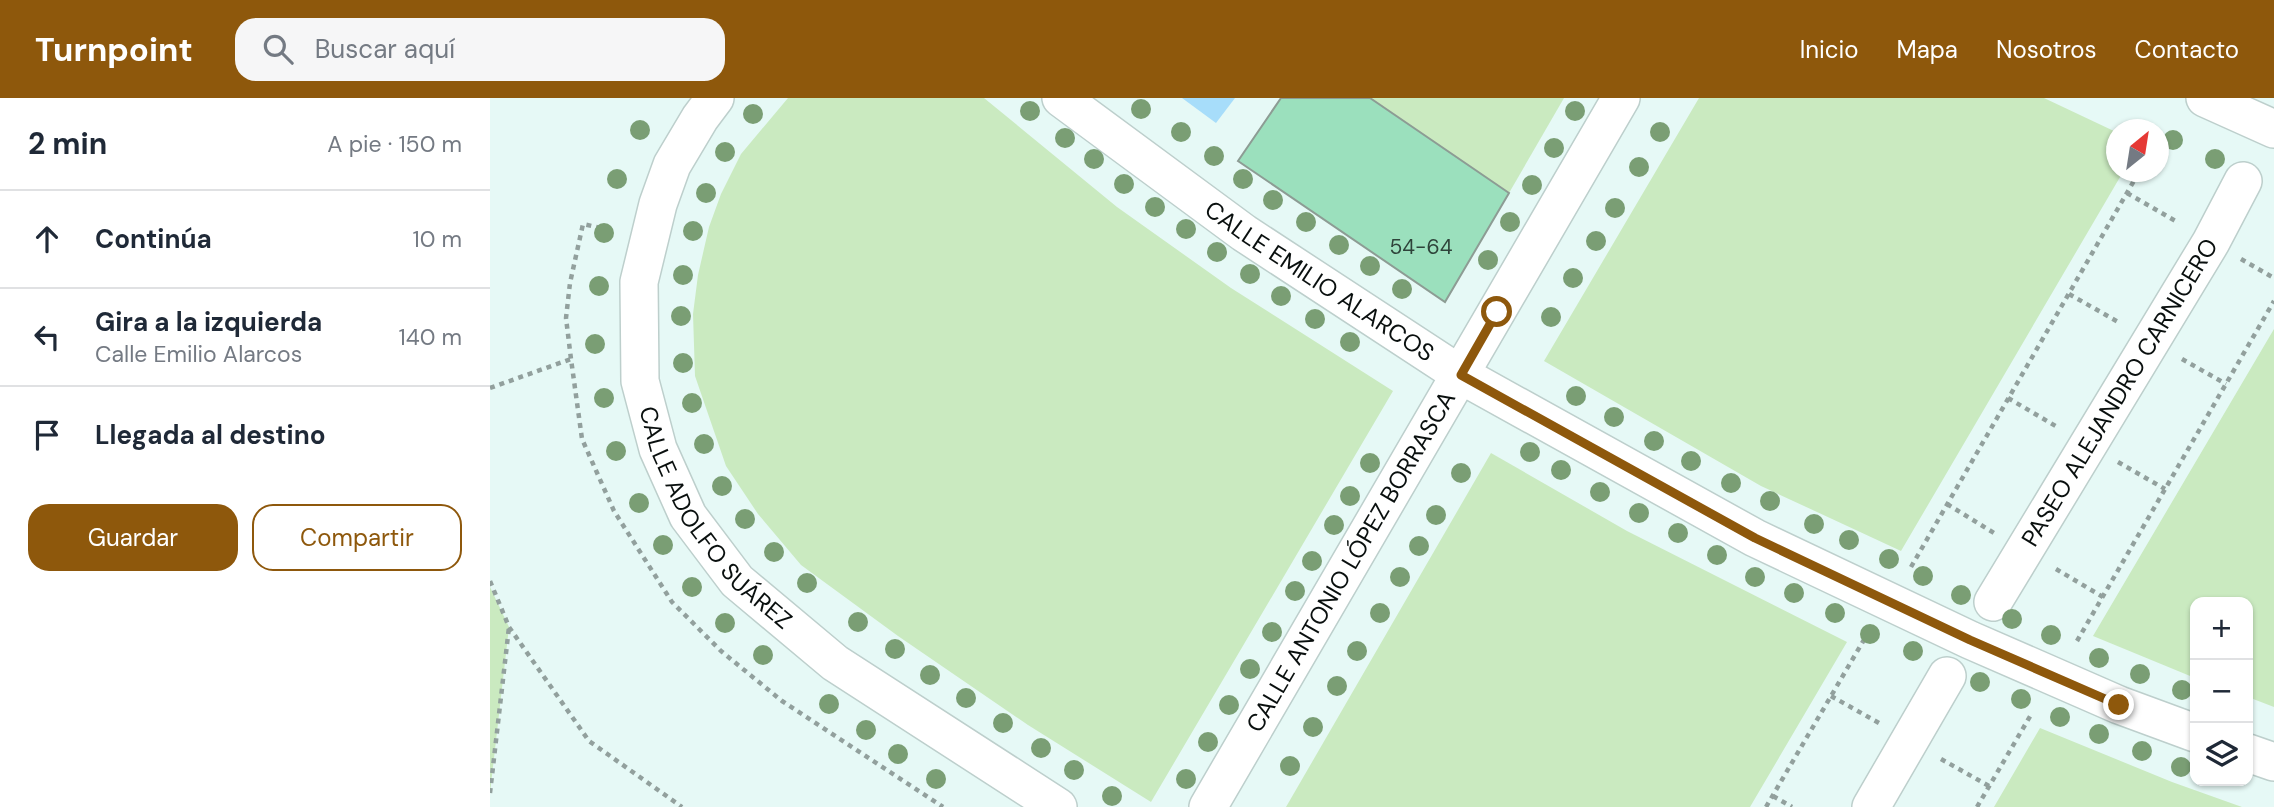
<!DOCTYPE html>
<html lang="es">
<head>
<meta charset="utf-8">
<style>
  :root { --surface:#fff; --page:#f6f6f7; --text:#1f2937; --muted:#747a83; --line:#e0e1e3; --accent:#8e580c }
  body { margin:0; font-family:"DM Sans",sans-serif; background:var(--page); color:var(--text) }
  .controls { position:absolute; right:21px; bottom:21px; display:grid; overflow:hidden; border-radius:14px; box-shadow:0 2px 5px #0004 }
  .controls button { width:63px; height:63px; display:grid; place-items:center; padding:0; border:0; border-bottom:2px solid var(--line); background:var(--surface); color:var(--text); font:35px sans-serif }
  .compass { position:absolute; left:1616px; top:21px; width:63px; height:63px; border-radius:50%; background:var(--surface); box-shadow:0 2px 5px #0004; rotate:30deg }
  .stop { position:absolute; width:21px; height:21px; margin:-16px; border:5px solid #8e580c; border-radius:50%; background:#fff }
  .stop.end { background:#8e580c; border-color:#fff; box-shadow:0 2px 7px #0008 }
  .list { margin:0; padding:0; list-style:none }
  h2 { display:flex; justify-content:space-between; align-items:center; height:91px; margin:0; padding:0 28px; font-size:30px }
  h2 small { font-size:23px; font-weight:400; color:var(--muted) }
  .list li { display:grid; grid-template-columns:46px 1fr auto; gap:21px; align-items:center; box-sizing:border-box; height:98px; padding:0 28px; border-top:2px solid var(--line) }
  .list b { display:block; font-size:26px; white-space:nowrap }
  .list p { margin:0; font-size:23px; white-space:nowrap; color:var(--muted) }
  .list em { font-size:23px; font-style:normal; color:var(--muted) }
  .actions { display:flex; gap:14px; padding:21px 28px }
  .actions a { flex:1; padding:16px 0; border:2px solid var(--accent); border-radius:21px; text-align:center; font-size:24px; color:var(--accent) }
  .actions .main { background:var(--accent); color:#fff }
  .icon { flex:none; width:38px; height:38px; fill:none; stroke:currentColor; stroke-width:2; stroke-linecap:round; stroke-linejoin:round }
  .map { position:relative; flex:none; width:1784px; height:709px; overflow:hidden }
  header { display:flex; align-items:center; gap:42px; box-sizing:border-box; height:98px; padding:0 35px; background:var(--accent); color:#fff }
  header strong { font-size:33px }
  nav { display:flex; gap:38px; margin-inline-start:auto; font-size:24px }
  .search { width:490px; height:63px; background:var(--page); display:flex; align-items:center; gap:18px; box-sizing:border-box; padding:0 24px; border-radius:21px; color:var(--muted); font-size:26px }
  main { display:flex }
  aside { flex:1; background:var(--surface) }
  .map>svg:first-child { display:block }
  .green { fill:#caeac0 }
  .water { fill:#a7ddfa }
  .building { fill:#9be0bd; stroke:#8d9c94; stroke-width:2 }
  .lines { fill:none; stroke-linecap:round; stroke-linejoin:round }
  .minor-casing { stroke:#bdcfcc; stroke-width:40 }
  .path { stroke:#92a09d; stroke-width:4.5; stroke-dasharray:5 5; stroke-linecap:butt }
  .minor { stroke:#fff; stroke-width:37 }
  .tree { fill:#7a9e74 }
  .route { stroke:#8e580c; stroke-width:9 }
  .labels { text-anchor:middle; stroke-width:5; stroke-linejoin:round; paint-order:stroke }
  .number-label { font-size:21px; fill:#2e433a }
  .street-label { font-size:24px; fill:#090f0e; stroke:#fff }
</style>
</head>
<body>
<header>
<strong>Turnpoint</strong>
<div class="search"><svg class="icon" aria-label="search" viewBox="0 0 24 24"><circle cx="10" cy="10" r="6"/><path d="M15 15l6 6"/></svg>Buscar aquí</div>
<nav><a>Inicio</a><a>Mapa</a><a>Nosotros</a><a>Contacto</a></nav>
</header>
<main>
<aside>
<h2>2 min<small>A pie · 150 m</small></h2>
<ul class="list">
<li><svg class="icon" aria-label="ahead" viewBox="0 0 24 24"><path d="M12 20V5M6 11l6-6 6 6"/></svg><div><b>Continúa</b></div><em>10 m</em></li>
<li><svg class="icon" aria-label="left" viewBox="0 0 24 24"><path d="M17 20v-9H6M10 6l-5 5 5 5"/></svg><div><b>Gira a la izquierda</b><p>Calle Emilio Alarcos</p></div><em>140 m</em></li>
<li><svg class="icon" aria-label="arrive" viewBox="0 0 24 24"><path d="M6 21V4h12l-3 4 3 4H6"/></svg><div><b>Llegada al destino</b></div></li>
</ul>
<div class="actions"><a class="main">Guardar</a><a>Compartir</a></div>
</aside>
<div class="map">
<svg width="1784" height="709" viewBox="0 0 1784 709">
  <rect width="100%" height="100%" fill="#e6f9f6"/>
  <!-- green -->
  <g class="green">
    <path d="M 298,0 L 494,0 L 627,109 L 741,190 L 903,293 L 661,704 L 538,627 L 408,538 L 311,467 L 268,416 L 236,368 L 205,278 L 203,216 L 208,177 L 219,129 L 231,96 L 251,56 Z"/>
    <path d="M 880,0 L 1074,0 L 1019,95 Z"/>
    <path d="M 1209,0 L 1554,0 L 1626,34 L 1626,74 L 1633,74 L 1411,453 L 1271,388 L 1054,263 Z"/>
    <path d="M 1784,231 L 1784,609 L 1758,599 L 1758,504 L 1705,504 L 1705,580 L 1603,538 Z"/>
    <path d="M 1001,355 L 1137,433 L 1357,544 L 1260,709 L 796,709 Z"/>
    <path d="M 0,489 L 19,529 L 0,695 Z"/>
    <path d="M 1550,630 L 1682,684 L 1752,709 L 1504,709 Z"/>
  </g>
  <!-- water -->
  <path class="water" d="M 692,0 L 745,0 L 726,25 Z"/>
  <!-- building -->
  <path class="building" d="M 791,0 L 880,0 L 1019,95 L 955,204 L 748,63 Z"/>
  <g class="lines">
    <!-- minor casing -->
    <g class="minor-casing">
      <g id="minor">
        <path id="s1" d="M 225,0 L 210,20 L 182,67 L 168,106 L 149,184 L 150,283 L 168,351 L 198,418 L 247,483 L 345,565 L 568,709"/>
        <path id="s2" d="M 571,0 L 754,135 L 971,277 L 1265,440 L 1480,542 L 1629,607 L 1705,635"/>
        <path d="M 1715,0 L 1784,31"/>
        <path id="s3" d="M 1503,504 L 1721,144 L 1753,83"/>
        <path d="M 1758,655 L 1784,664"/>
        <path id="s4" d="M 718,709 L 1131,0"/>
        <path d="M 1381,709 L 1457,578"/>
      </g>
    </g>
    <!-- path -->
    <g class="path">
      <path d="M 1637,95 L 1689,125"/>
      <path d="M 111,130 L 93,126 L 80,185 L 76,220 L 81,261 L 92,341 L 124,413 L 182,504 L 231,553 L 292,603 L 453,709"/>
      <path d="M 1751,161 L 1784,180"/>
      <path d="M 1579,196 L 1630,225"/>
      <path d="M 1692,261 L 1736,286"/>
      <path d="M 0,290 L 81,261"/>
      <path d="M 1518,300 L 1569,330"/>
      <path d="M 1628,364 L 1675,391"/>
      <path d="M 1457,406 L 1504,435"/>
      <path d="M 1421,469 L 1649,74"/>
      <path d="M 1566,471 L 1613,499"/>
      <path d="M 0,483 L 19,529 L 99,643 L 192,709"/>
      <path d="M 1587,543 L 1784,203"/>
      <path d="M 1341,598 L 1389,625"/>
      <path d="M 1451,661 L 1499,688"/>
      <path d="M 0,695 L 19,529"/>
      <path d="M 1283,698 L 1302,709"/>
      <path d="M 1276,709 L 1375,540"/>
      <path d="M 1487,709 L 1542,615"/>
    </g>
    <!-- minor -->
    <use href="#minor" class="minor"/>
  </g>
  <!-- trees -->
  <g class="tree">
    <circle cx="651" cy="11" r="10"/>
    <circle cx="540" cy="13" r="10"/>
    <circle cx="1085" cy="13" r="10"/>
    <circle cx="263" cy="16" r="10"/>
    <circle cx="150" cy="32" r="10"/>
    <circle cx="691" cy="34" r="10"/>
    <circle cx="1170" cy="34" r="10"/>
    <circle cx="575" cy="40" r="10"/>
    <circle cx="1683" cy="42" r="10"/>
    <circle cx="1064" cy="50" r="10"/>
    <circle cx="235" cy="54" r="10"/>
    <circle cx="724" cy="58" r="10"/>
    <circle cx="604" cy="61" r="10"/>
    <circle cx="1725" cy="61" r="10"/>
    <circle cx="1149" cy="69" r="10"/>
    <circle cx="127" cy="81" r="10"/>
    <circle cx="753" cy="81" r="10"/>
    <circle cx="634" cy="86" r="10"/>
    <circle cx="1042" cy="87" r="10"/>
    <circle cx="216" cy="95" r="10"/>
    <circle cx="783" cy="102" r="10"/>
    <circle cx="665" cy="109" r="10"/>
    <circle cx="1125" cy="110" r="10"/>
    <circle cx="816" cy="124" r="10"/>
    <circle cx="1020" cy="124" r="10"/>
    <circle cx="696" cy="131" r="10"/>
    <circle cx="203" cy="133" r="10"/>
    <circle cx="114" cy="135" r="10"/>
    <circle cx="1106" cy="143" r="10"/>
    <circle cx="849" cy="147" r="10"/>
    <circle cx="727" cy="154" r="10"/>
    <circle cx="998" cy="162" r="10"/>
    <circle cx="880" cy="168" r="10"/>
    <circle cx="760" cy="176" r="10"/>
    <circle cx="193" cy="177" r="10"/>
    <circle cx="1083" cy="180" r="10"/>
    <circle cx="109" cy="188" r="10"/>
    <circle cx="912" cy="191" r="10"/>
    <circle cx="791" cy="198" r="10"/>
    <circle cx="191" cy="218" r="10"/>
    <circle cx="1061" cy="219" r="10"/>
    <circle cx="825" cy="221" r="10"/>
    <circle cx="860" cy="244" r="10"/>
    <circle cx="105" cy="246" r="10"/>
    <circle cx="193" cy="265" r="10"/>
    <circle cx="1086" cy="298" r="10"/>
    <circle cx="114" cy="300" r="10"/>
    <circle cx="202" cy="305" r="10"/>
    <circle cx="1124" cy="319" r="10"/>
    <circle cx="1164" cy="343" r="10"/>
    <circle cx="214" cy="346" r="10"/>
    <circle cx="126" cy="353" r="10"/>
    <circle cx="1040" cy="354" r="10"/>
    <circle cx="1201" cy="363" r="10"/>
    <circle cx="880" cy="365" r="10"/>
    <circle cx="1071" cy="372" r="10"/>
    <circle cx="971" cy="375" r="10"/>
    <circle cx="1241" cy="385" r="10"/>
    <circle cx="232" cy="388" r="10"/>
    <circle cx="1110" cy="394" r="10"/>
    <circle cx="860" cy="398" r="10"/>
    <circle cx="1280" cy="403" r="10"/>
    <circle cx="149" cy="405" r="10"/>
    <circle cx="1149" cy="415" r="10"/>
    <circle cx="946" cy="417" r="10"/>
    <circle cx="255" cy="421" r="10"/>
    <circle cx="1324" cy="426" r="10"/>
    <circle cx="844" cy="427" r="10"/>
    <circle cx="1188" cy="435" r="10"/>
    <circle cx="1359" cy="442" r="10"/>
    <circle cx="173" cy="447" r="10"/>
    <circle cx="929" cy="448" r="10"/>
    <circle cx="284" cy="454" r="10"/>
    <circle cx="1227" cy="457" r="10"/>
    <circle cx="1399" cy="461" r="10"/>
    <circle cx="822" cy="463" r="10"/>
    <circle cx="1433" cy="478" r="10"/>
    <circle cx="910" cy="479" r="10"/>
    <circle cx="1265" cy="479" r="10"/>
    <circle cx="317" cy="485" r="10"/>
    <circle cx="202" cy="489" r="10"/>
    <circle cx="805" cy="493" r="10"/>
    <circle cx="1304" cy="495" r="10"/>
    <circle cx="1471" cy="497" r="10"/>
    <circle cx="890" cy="515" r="10"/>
    <circle cx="1345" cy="515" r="10"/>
    <circle cx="1522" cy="521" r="10"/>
    <circle cx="368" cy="524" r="10"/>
    <circle cx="235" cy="525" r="10"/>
    <circle cx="782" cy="534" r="10"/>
    <circle cx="1380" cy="536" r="10"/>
    <circle cx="1561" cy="537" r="10"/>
    <circle cx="405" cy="551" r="10"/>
    <circle cx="867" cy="553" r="10"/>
    <circle cx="1423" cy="553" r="10"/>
    <circle cx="273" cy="557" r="10"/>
    <circle cx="1609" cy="560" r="10"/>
    <circle cx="760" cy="571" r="10"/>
    <circle cx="1650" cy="576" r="10"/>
    <circle cx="440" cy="577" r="10"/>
    <circle cx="1490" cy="584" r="10"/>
    <circle cx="847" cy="588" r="10"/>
    <circle cx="1692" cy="592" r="10"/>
    <circle cx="476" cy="600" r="10"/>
    <circle cx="1531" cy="601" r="10"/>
    <circle cx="339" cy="606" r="10"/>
    <circle cx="739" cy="607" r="10"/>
    <circle cx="1570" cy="619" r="10"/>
    <circle cx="513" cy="625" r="10"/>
    <circle cx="823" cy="629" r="10"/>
    <circle cx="376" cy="632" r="10"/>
    <circle cx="1609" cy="636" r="10"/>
    <circle cx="718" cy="644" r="10"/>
    <circle cx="551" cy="650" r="10"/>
    <circle cx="1652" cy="653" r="10"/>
    <circle cx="408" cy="656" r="10"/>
    <circle cx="800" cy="668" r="10"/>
    <circle cx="1691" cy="669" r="10"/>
    <circle cx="584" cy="672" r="10"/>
    <circle cx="446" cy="681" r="10"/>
    <circle cx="696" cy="681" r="10"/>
    <circle cx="622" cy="698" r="10"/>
  </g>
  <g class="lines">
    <!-- route -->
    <path class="route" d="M 1007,214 L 971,277 L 1265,440 L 1480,542 L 1629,607"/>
  </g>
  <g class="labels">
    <!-- number labels -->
    <g class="number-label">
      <text x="931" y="156">54-64</text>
    </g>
    <!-- street labels -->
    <g class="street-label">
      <text dy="8" stroke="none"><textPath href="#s2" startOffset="317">CALLE EMILIO ALARCOS</textPath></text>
      <text dy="8" stroke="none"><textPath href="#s3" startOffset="245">PASEO ALEJANDRO CARNICERO</textPath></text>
      <text dy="8" stroke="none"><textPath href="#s1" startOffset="460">CALLE ADOLFO SUÁREZ</textPath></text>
      <text dy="8" stroke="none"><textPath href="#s4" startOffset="284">CALLE ANTONIO LÓPEZ BORRASCA</textPath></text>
    </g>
  </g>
</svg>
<div class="controls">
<button>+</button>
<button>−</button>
<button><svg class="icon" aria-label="layers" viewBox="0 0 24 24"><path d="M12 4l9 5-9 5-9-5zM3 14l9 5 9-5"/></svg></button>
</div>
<svg class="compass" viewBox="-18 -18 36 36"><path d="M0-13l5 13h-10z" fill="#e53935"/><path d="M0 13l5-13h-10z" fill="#747a83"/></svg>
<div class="stop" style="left:1007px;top:214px"></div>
<div class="stop end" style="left:1629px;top:607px"></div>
</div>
</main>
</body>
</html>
